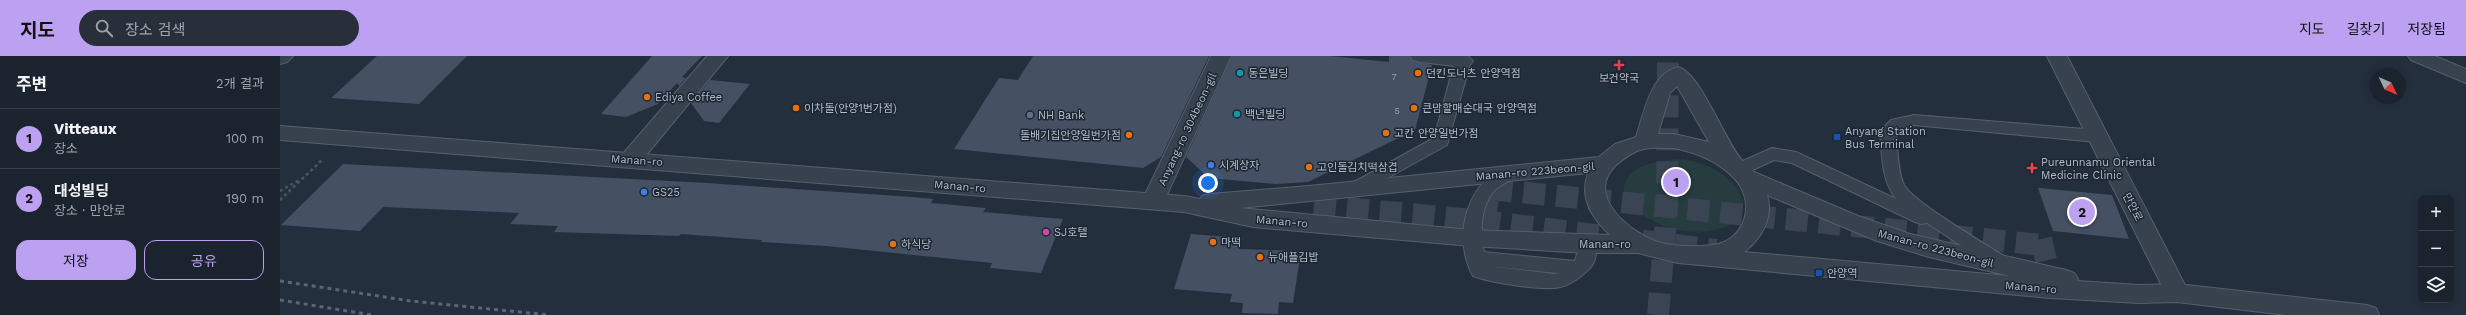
<!DOCTYPE html>
<html lang="ko">
<head>
<meta charset="utf-8">
<style>
  :root { --surface:#1b232e; --page:#282f3a; --text:#f1f3f6; --muted:#a0a4aa; --line:#39404a; --accent:#bca0f2 }
  body { margin:0; font-family:"Work Sans","Noto Sans KR",sans-serif; background:var(--page); color:var(--text) }
  .controls { position:absolute; right:12px; bottom:12px; display:grid; overflow:hidden; border-radius:8px; box-shadow:0 2px 10px #0003 }
  .controls button { width:36px; height:36px; display:grid; place-items:center; padding:0; border:0; border-bottom:1px solid var(--line); background:var(--surface); color:var(--text); font:20px sans-serif }
  .compass { position:absolute; left:2090px; top:12px; width:36px; height:36px; border-radius:50%; background:var(--surface); box-shadow:0 2px 10px #0003; rotate:134deg }
  .you { position:absolute; left:928px; top:127px; width:14px; height:14px; margin:-10px; border:3px solid #fff; border-radius:50%; background:#1a73e8; box-shadow:0 0 0 6px #1a73e833 }
  .badge { display:grid; place-items:center; width:26px; height:26px; border-radius:50%; background:var(--accent); color:#111; font-size:13px; font-weight:700 }
  .pin { position:absolute; translate:-50% -50%; border:2px solid #fff; box-shadow:0 1px 4px #0006 }
  .list { margin:0; padding:0; list-style:none }
  h2 { display:flex; justify-content:space-between; align-items:center; height:52px; margin:0; padding:0 16px; font-size:17px }
  h2 small { font-size:13px; font-weight:400; color:var(--muted) }
  .list li { display:grid; grid-template-columns:26px 1fr auto; gap:12px; align-items:center; box-sizing:border-box; height:60px; padding:0 16px; border-top:1px solid var(--line) }
  .list b { display:block; font-size:15px; white-space:nowrap }
  .list p { margin:0; font-size:13px; white-space:nowrap; color:var(--muted) }
  .list em { font-size:13px; font-style:normal; color:var(--muted) }
  .actions { display:flex; gap:8px; padding:12px 16px }
  .actions a { flex:1; padding:9px 0; border:1px solid var(--accent); border-radius:12px; text-align:center; font-size:14px; color:var(--accent) }
  .actions .main { background:var(--accent); color:#111 }
  .icon { flex:none; width:22px; height:22px; fill:none; stroke:currentColor; stroke-width:2; stroke-linecap:round; stroke-linejoin:round }
  .map { position:relative; flex:none; width:2186px; height:259px; overflow:hidden }
  header { display:flex; align-items:center; gap:24px; box-sizing:border-box; height:56px; padding:0 20px; background:var(--accent); color:#111 }
  header strong { font-size:19px }
  nav { display:flex; gap:22px; margin-inline-start:auto; font-size:14px }
  .search { width:280px; height:36px; background:var(--page); display:flex; align-items:center; gap:10px; box-sizing:border-box; padding:0 14px; border-radius:22px; color:var(--muted); font-size:15px }
  main { display:flex }
  aside { flex:1; background:var(--surface) }
  .map>svg:first-child { display:block }
  .green { fill:#263c3f }
  .building { fill:#455162 }
  .lines { fill:none; stroke-linecap:round; stroke-linejoin:round }
  .pedestrian-tunnel { stroke:#3a4453; stroke-width:22; stroke-dasharray:22 11; stroke-linecap:butt }
  .service-casing { stroke:#565f6c; stroke-width:2 }
  .minor-casing { stroke:#565f6c; stroke-width:2 }
  .tertiary-casing { stroke:#565f6c; stroke-width:2 }
  .path { stroke:#44595c; stroke-width:2.5; stroke-dasharray:3 3; stroke-linecap:butt }
  .service { fill:#38414e; fill-rule:evenodd }
  .minor { fill:#38414e; fill-rule:evenodd }
  .tertiary { fill:#38414e; fill-rule:evenodd }
  .rail { stroke:#5a6575; stroke-width:3; stroke-dasharray:4 4; stroke-linecap:butt }
  .health-dot { fill:#e0444e; stroke:#1d2633; stroke-width:1.5 }
  .culture-dot { fill:#0f9aa8; stroke:#1d2633; stroke-width:1.5 }
  .food-dot { fill:#e8710a; stroke:#1d2633; stroke-width:1.5 }
  .service-dot { fill:#5c6f8a; stroke:#1d2633; stroke-width:1.5 }
  .transit-dot { fill:#1a4fb4; stroke:#1d2633; stroke-width:1.5 }
  .shop-dot { fill:#3f7fe0; stroke:#1d2633; stroke-width:1.5 }
  .hotel-dot { fill:#d1479c; stroke:#1d2633; stroke-width:1.5 }
  .labels { text-anchor:middle; stroke-width:3; stroke-linejoin:round; paint-order:stroke }
  .number-label { font-size:9px; fill:#98a1af }
  .poi-label { font-size:11px; fill:#b4bcc9; stroke:#1d2633; text-anchor:start }
  .street-label { font-size:11px; fill:#b4bcc9; stroke:#1d2633 }
</style>
</head>
<body>
<header>
<strong>지도</strong>
<div class="search"><svg class="icon" aria-label="search" viewBox="0 0 24 24"><circle cx="10" cy="10" r="6"/><path d="M15 15l6 6"/></svg>장소 검색</div>
<nav><a>지도</a><a>길찾기</a><a>저장됨</a></nav>
</header>
<main>
<aside>
<h2>주변<small>2개 결과</small></h2>
<ul class="list">
<li><span class="badge">1</span><div><b>Vitteaux</b><p>장소</p></div><em>100 m</em></li>
<li><span class="badge">2</span><div><b>대성빌딩</b><p>장소 · 만안로</p></div><em>190 m</em></li>
</ul>
<div class="actions"><a class="main">저장</a><a>공유</a></div>
</aside>
<div class="map">
<svg width="2186" height="259" viewBox="0 0 2186 259">
  <rect width="100%" height="100%" fill="#242f3e"/>
  <!-- green -->
  <path class="green" d="M 1403,103 C 1413,106 1423,107 1432,112 C 1449,120 1473,142 1459,162 C 1448,176 1414,178 1398,174 C 1384,171 1372,165 1360,157 C 1353,153 1344,143 1344,136 C 1342,108 1382,104 1403,103 Z"/>
  <!-- building -->
  <g class="building">
    <path d="M 97,0 L 187,0 L 139,48 L 51,42 Z"/>
    <path d="M 372,0 L 422,0 L 402,21 L 406,22 L 399,30 L 397,27 L 378,48 L 346,61 L 321,58 Z"/>
    <path d="M 753,0 L 929,0 L 881,101 L 863,112 L 674,93 L 719,22 L 738,24 Z"/>
    <path d="M 952,0 L 1050,0 L 1109,6 L 1109,0 L 1129,0 L 1133,5 L 1152,9 L 1135,74 L 1028,126 L 995,128 L 929,122 L 906,101 Z"/>
    <path d="M 430,24 L 470,28 L 439,67 L 424,65 L 411,47 Z"/>
    <path d="M 63,108 L 427,127 L 632,141 L 653,143 L 651,147 L 706,152 L 703,156 L 783,163 L 761,217 L 710,212 L 712,207 L 546,190 L 481,186 L 482,184 L 401,178 L 399,180 L 274,176 L 278,170 L 230,168 L 239,157 L 103,151 L 80,175 L 1,169 Z"/>
    <path d="M 1758,132 L 1832,139 L 1849,183 L 1773,175 Z"/>
    <path d="M 911,178 L 962,182 L 959,193 L 1021,195 L 1013,247 L 999,246 L 998,258 L 962,257 L 963,247 L 950,246 L 952,238 L 894,233 Z"/>
  </g>
  <g class="lines">
    <!-- pedestrian-tunnel -->
    <g class="pedestrian-tunnel">
      <path d="M 1034,149 L 1204,165 L 1436,194"/>
      <path d="M 1204,165 L 1210,133 L 1762,189"/>
      <path d="M 1761,183 L 1774,238"/>
      <path d="M 1378,259 L 1387,151 L 1388,0"/>
    </g>
    <!-- service casing -->
    <g class="service-casing">
      <g id="service">
        <path d="M 1183,0 L 1191,5 L 1167,89 L 1077,139 L 1071,141 L 1065,139 L 1062,135 L 1065,131 L 1154,82 L 1175,5 Z"/>
        <path d="M 1634,59 L 1817,74 L 1823,76 L 1825,80 L 1823,84 L 1817,86 L 1634,69 L 1622,72 L 1616,77 C 1618,93 1617,114 1624,129 C 1633,146 1707,189 1727,202 L 1730,207 L 1727,212 L 1721,214 L 1715,212 L 1647,167 L 1641,168 L 1635,166 L 1512,107 L 1494,104 L 1466,117 L 1454,117 L 1452,113 L 1454,109 L 1492,92 L 1516,96 L 1616,143 C 1601,123 1602,99 1600,75 L 1611,64 Z"/>
        <path d="M 1230,110 L 1236,112 L 1238,116 C 1234,124 1223,127 1216,133 C 1200,148 1200,176 1204,196 L 1295,205 L 1301,183 L 1307,181 L 1313,183 C 1318,191 1317,205 1310,212 C 1301,221 1289,231 1274,232 C 1254,233 1212,227 1193,220 C 1172,182 1186,123 1230,110 ZM 1207,210 L 1278,217 L 1275,218 Z"/>
      </g>
    </g>
    <!-- minor casing -->
    <g class="minor-casing">
      <g id="minor">
        <path d="M 427,0 L 448,0 L 358,109 L 350,111 L 342,109 L 339,104 L 342,99 Z"/>
        <path d="M 931,0 L 951,0 L 884,145 L 881,151 L 873,153 L 865,151 L 862,145 Z"/>
        <path d="M 1130,0 L 1188,0 L 1193,5 L 1190,9 L 1183,11 L 1140,6 L 1133,4 Z"/>
        <path d="M 1767,0 L 1787,0 L 1909,237 L 1905,244 L 1897,246 L 1889,244 Z"/>
        <path d="M 2128,0 L 2155,0 L 2186,13 L 2186,27 L 2131,4 Z"/>
      </g>
    </g>
    <!-- tertiary casing -->
    <g class="tertiary-casing">
      <g id="tertiary">
        <path d="M 0,0 L 13,0 L 7,6 L 0,8 Z"/>
        <path d="M 1398,11 C 1420,16 1444,83 1461,103 C 1465,108 1470,111 1474,116 L 1578,160 L 1630,178 L 1786,214 L 1794,217 L 1798,223 L 1797,225 L 1859,229 L 1897,228 L 2087,249 L 2096,252 L 2099,259 L 2006,259 L 1897,246 L 1859,247 L 1770,242 L 1398,207 L 1358,197 L 1307,197 L 1191,190 L 973,171 L 904,156 L 0,84 L 0,70 L 904,140 L 920,143 L 922,140 L 930,138 L 1029,130 L 1319,101 L 1335,88 L 1356,81 C 1364,57 1370,18 1398,11 ZM 1397,30 L 1429,86 L 1394,78 L 1378,78 L 1390,37 ZM 1394,92 C 1417,97 1436,104 1453,121 C 1477,144 1467,185 1432,189 C 1414,191 1395,191 1378,186 C 1351,177 1305,141 1335,110 C 1343,103 1353,95 1364,93 C 1373,91 1384,92 1394,92 ZM 1308,117 C 1299,142 1312,162 1330,179 L 1191,174 L 960,152 ZM 1487,139 L 1597,185 L 1649,201 L 1730,220 L 1464,196 C 1482,182 1494,161 1487,139 Z"/>
      </g>
    </g>
    <!-- path -->
    <g class="path">
      <path d="M 0,135 L 19,124"/>
      <path d="M 0,144 L 42,104"/>
    </g>
    <!-- service -->
    <use href="#service" class="service"/>
    <!-- minor -->
    <use href="#minor" class="minor"/>
    <!-- tertiary -->
    <use href="#tertiary" class="tertiary"/>
    <!-- rail -->
    <g class="rail">
      <path d="M 0,225 L 131,245 L 269,259"/>
      <path d="M 0,244 L 92,259"/>
    </g>
  </g>
  <!-- markers -->
  <g class="health-dot">
    <path d="M1337 3h4v4h4v4h-4v4h-4v-4h-4v-4h4z"/>
    <path d="M1750 106h4v4h4v4h-4v4h-4v-4h-4v-4h4z"/>
  </g>
  <g class="culture-dot">
    <circle cx="960" cy="17" r="4"/>
    <circle cx="957" cy="58" r="4"/>
  </g>
  <g class="food-dot">
    <circle cx="1138" cy="17" r="4"/>
    <circle cx="367" cy="41" r="4"/>
    <circle cx="516" cy="52" r="4"/>
    <circle cx="1134" cy="52" r="4"/>
    <circle cx="1106" cy="77" r="4"/>
    <circle cx="849" cy="79" r="4"/>
    <circle cx="1029" cy="111" r="4"/>
    <circle cx="933" cy="186" r="4"/>
    <circle cx="613" cy="188" r="4"/>
    <circle cx="980" cy="201" r="4"/>
  </g>
  <circle class="service-dot" cx="750" cy="59" r="4"/>
  <g class="transit-dot">
    <rect x="1553" y="77" width="8" height="8" rx="2"/>
    <rect x="1535" y="213" width="8" height="8" rx="2"/>
  </g>
  <g class="shop-dot">
    <circle cx="931" cy="109" r="4"/>
    <circle cx="364" cy="136" r="4"/>
  </g>
  <circle class="hotel-dot" cx="766" cy="176" r="4"/>
  <g class="labels">
    <!-- number labels -->
    <g class="number-label">
      <text x="1114" y="24">7</text>
      <text x="1117" y="58">5</text>
    </g>
    <!-- poi labels -->
    <g class="poi-label">
      <text x="968" y="21">동은빌딩</text>
      <text x="1146" y="21">던킨도너츠 안양역점</text>
      <text x="1339" y="26" text-anchor="middle">보건약국</text>
      <text x="375" y="45">Ediya Coffee</text>
      <text x="524" y="56">이차돌(안양1번가점)</text>
      <text x="1142" y="56">큰맘할매순대국 안양역점</text>
      <text x="965" y="62">백년빌딩</text>
      <text x="758" y="63">NH Bank</text>
      <text x="1565" y="79">Anyang Station<tspan x="1565" dy="13">Bus Terminal</tspan></text>
      <text x="1114" y="81">고칸 안양일번가점</text>
      <text x="841" y="83" text-anchor="end">돌배기집안양일번가점</text>
      <text x="1761" y="110">Pureunnamu Oriental<tspan x="1761" dy="13">Medicine Clinic</tspan></text>
      <text x="939" y="113">시계상자</text>
      <text x="1037" y="115">고인돌김치떡삼겹</text>
      <text x="372" y="140">GS25</text>
      <text x="774" y="180">SJ호텔</text>
      <text x="941" y="190">마떡</text>
      <text x="621" y="192">하식당</text>
      <text x="988" y="205">뉴애플김밥</text>
      <text x="1547" y="221">안양역</text>
    </g>
    <!-- street labels -->
    <g class="street-label">
      <text transform="translate(907 73) rotate(-65)" y="4">Anyang-ro 304beon-gil</text>
      <text transform="translate(357 104) rotate(4)" y="4">Manan-ro</text>
      <text transform="translate(1255 115) rotate(-5)" y="4">Manan-ro 223beon-gil</text>
      <text transform="translate(680 130) rotate(5)" y="4">Manan-ro</text>
      <text transform="translate(1853 151) rotate(63)" y="4">만안로</text>
      <text transform="translate(1002 165) rotate(5)" y="4">Manan-ro</text>
      <text x="1325" y="192">Manan-ro</text>
      <text transform="translate(1656 192) rotate(15)" y="4">Manan-ro 223beon-gil</text>
      <text transform="translate(1751 231) rotate(5)" y="4">Manan-ro</text>
    </g>
  </g>
</svg>
<div class="controls">
<button>+</button>
<button>−</button>
<button><svg class="icon" aria-label="layers" viewBox="0 0 24 24"><path d="M12 4l9 5-9 5-9-5zM3 14l9 5 9-5"/></svg></button>
</div>
<svg class="compass" viewBox="-18 -18 36 36"><path d="M0-13l5 13h-10z" fill="#e53935"/><path d="M0 13l5-13h-10z" fill="#a0a4aa"/></svg>
<div class="you"></div>
<div class="pin badge" style="left:1396px;top:126px">1</div>
<div class="pin badge" style="left:1802px;top:156px">2</div>
</div>
</main>
</body>
</html>
